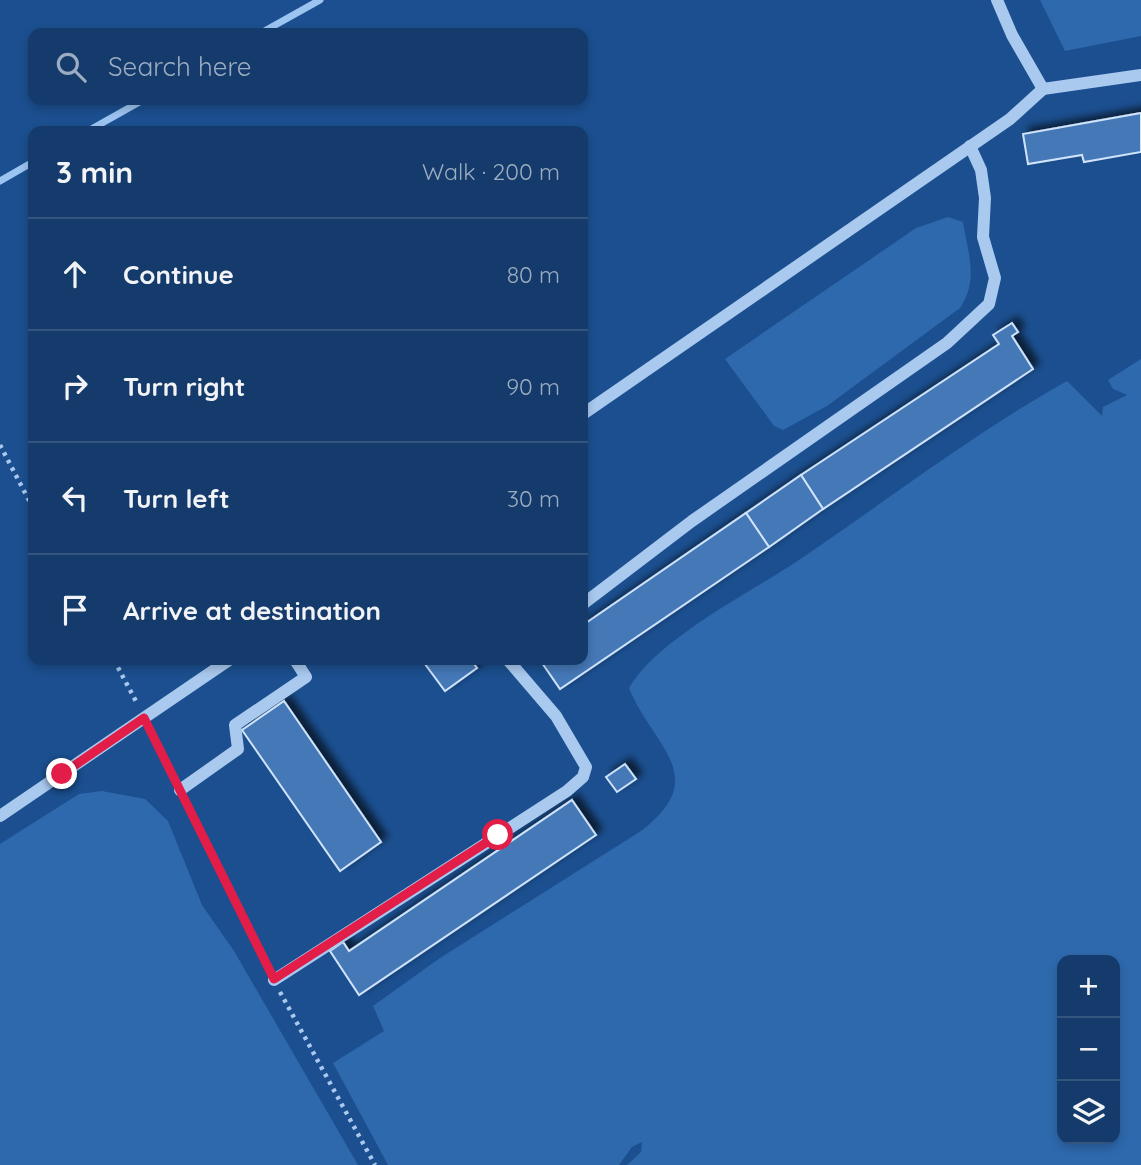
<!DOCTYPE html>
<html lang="en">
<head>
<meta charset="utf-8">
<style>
  :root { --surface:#143b6b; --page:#214673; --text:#f1f3f6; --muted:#9dadc1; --line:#33557e }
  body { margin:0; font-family:Quicksand,sans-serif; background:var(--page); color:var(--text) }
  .controls { position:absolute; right:21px; bottom:21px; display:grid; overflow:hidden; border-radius:14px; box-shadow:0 4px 10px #0003 }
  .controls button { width:63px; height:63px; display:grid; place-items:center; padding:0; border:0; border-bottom:2px solid var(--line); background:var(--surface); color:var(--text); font:35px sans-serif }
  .stop { position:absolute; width:21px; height:21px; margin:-16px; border:5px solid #e11d48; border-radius:50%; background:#fff }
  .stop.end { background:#e11d48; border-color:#fff; box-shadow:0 2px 7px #0008 }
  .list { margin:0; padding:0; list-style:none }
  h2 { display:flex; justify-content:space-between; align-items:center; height:91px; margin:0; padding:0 28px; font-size:30px }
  h2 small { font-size:23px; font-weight:400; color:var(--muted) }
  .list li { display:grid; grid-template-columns:46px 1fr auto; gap:21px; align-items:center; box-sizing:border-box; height:112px; padding:0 28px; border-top:2px solid var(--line) }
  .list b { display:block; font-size:26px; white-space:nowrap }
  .list em { font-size:23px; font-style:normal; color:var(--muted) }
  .icon { flex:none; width:38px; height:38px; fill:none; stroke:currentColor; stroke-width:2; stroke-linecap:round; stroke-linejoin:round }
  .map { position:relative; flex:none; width:1141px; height:1165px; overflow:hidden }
  .search { position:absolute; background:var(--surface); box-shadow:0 4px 10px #0003; left:28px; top:28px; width:560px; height:77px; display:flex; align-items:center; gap:18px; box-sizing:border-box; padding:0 24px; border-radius:14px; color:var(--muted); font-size:26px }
  .panel { position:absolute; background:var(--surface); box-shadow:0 4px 10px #0003; left:28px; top:126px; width:560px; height:539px; border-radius:14px }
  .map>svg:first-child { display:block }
  .green { fill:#2e69ad; fill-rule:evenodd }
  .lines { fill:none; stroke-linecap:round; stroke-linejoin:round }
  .stream { stroke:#9cc4f0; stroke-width:7 }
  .building { fill:#4478b7; stroke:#cfe3fa; stroke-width:2; filter:url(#shadow) }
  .path { stroke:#a9c9ee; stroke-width:4.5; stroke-dasharray:3.5 5; stroke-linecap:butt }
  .minor { stroke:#a9c9ee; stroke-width:12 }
  .route { stroke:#e11d48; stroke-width:9 }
</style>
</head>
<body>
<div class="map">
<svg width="1141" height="1165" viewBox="0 0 1141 1165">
  <defs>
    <filter id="shadow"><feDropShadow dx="6" dy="-6" stdDeviation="3.5" flood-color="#0009"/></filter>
  </defs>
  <rect width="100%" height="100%" fill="#1b4f8f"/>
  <!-- green -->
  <g class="green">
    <path d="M 1040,0 L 1141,0 L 1141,36 L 1065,51 Z"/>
    <path d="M 948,217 L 963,222 C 968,253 979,280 960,308 L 827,406 L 783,430 L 774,426 L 725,359 L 916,228 Z"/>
    <path d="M 1141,359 L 1141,1165 L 627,1165 L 641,1152 L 642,1142 L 632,1147 L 619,1165 L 388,1165 L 333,1063 L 384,1031 L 373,1006 L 440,958 L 641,831 C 713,776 652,746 629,688 C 658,639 744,596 793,564 C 884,503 971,435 1067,381 L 1102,416 L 1103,407 L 1127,395 L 1113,389 L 1108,380 ZM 1062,960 L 1115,960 L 1115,1139 L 1062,1139 Z"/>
    <path d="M 102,791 L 145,799 L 168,821 L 202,905 L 234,951 L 358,1165 L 0,1165 L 0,844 L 79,794 Z"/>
  </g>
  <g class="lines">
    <!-- stream -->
    <g class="stream">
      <path d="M 261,33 L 320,0"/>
      <path d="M 88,131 L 143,100"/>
      <path d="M 0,181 L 33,162"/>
    </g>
  </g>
  <!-- building -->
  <g class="building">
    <path d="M 1141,113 L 1141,152 L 1084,162 L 1082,155 L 1028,164 L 1023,134 Z"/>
    <path d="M 1012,323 L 1018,332 L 1012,336 L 1033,369 L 823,509 L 801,475 L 999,344 L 993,335 Z"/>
    <path d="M 801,475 L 823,509 L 769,547 L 746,513 Z"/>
    <path d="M 746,513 L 769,547 L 560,689 L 540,660 L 583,660 L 583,625 Z"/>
    <path d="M 422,660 L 471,660 L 477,668 L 445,691 Z"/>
    <path d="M 284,701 L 381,842 L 340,871 L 242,730 Z"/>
    <path d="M 625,764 L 636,779 L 617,792 L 606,777 Z"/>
    <path d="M 572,800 L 596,835 L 359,995 L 330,951 L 343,942 L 349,951 Z"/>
  </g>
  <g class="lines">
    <!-- path -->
    <g class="path">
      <path d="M 0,445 L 33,508"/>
      <path d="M 114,660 L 138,705"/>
      <path d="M 151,732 L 174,777"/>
      <path d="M 187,804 L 266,966"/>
      <path d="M 280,992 L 375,1165"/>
    </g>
    <!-- minor -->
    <g class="minor">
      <path d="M 997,0 L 1012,35 L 1043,89"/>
      <path d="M 583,414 L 1010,119 L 1043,89 L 1141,75"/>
      <path d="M 583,604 L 692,521 L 947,343 L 989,304 L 995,278 L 983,237 L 985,198 L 981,170 L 970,146"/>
      <path d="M 180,790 L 238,749 L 235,725 L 306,677 L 295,660"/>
      <path d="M 0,816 L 229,660"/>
      <path d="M 274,980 L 567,791 L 583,777 L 586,767 L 556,716 L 508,660"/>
    </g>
  </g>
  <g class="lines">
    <!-- route -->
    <path class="route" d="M 62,774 L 144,718 L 274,979 L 498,835"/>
  </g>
</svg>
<div class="controls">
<button>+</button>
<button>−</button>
<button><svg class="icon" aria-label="layers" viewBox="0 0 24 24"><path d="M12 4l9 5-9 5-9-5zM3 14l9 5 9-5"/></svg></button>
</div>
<div class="stop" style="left:498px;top:835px"></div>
<div class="stop end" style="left:62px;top:774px"></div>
<div class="search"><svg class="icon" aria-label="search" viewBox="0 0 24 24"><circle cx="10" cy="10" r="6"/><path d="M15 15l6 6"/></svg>Search here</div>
<section class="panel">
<h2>3 min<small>Walk · 200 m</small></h2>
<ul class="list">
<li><svg class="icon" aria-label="ahead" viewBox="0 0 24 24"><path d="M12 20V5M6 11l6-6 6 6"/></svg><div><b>Continue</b></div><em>80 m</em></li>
<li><svg class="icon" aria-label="right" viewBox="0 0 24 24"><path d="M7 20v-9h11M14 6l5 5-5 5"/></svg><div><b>Turn right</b></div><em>90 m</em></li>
<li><svg class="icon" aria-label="left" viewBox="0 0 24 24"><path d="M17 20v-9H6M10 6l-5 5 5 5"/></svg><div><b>Turn left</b></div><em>30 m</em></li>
<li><svg class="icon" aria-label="arrive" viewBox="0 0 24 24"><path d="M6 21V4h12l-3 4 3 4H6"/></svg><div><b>Arrive at destination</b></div></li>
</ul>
</section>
</div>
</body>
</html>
